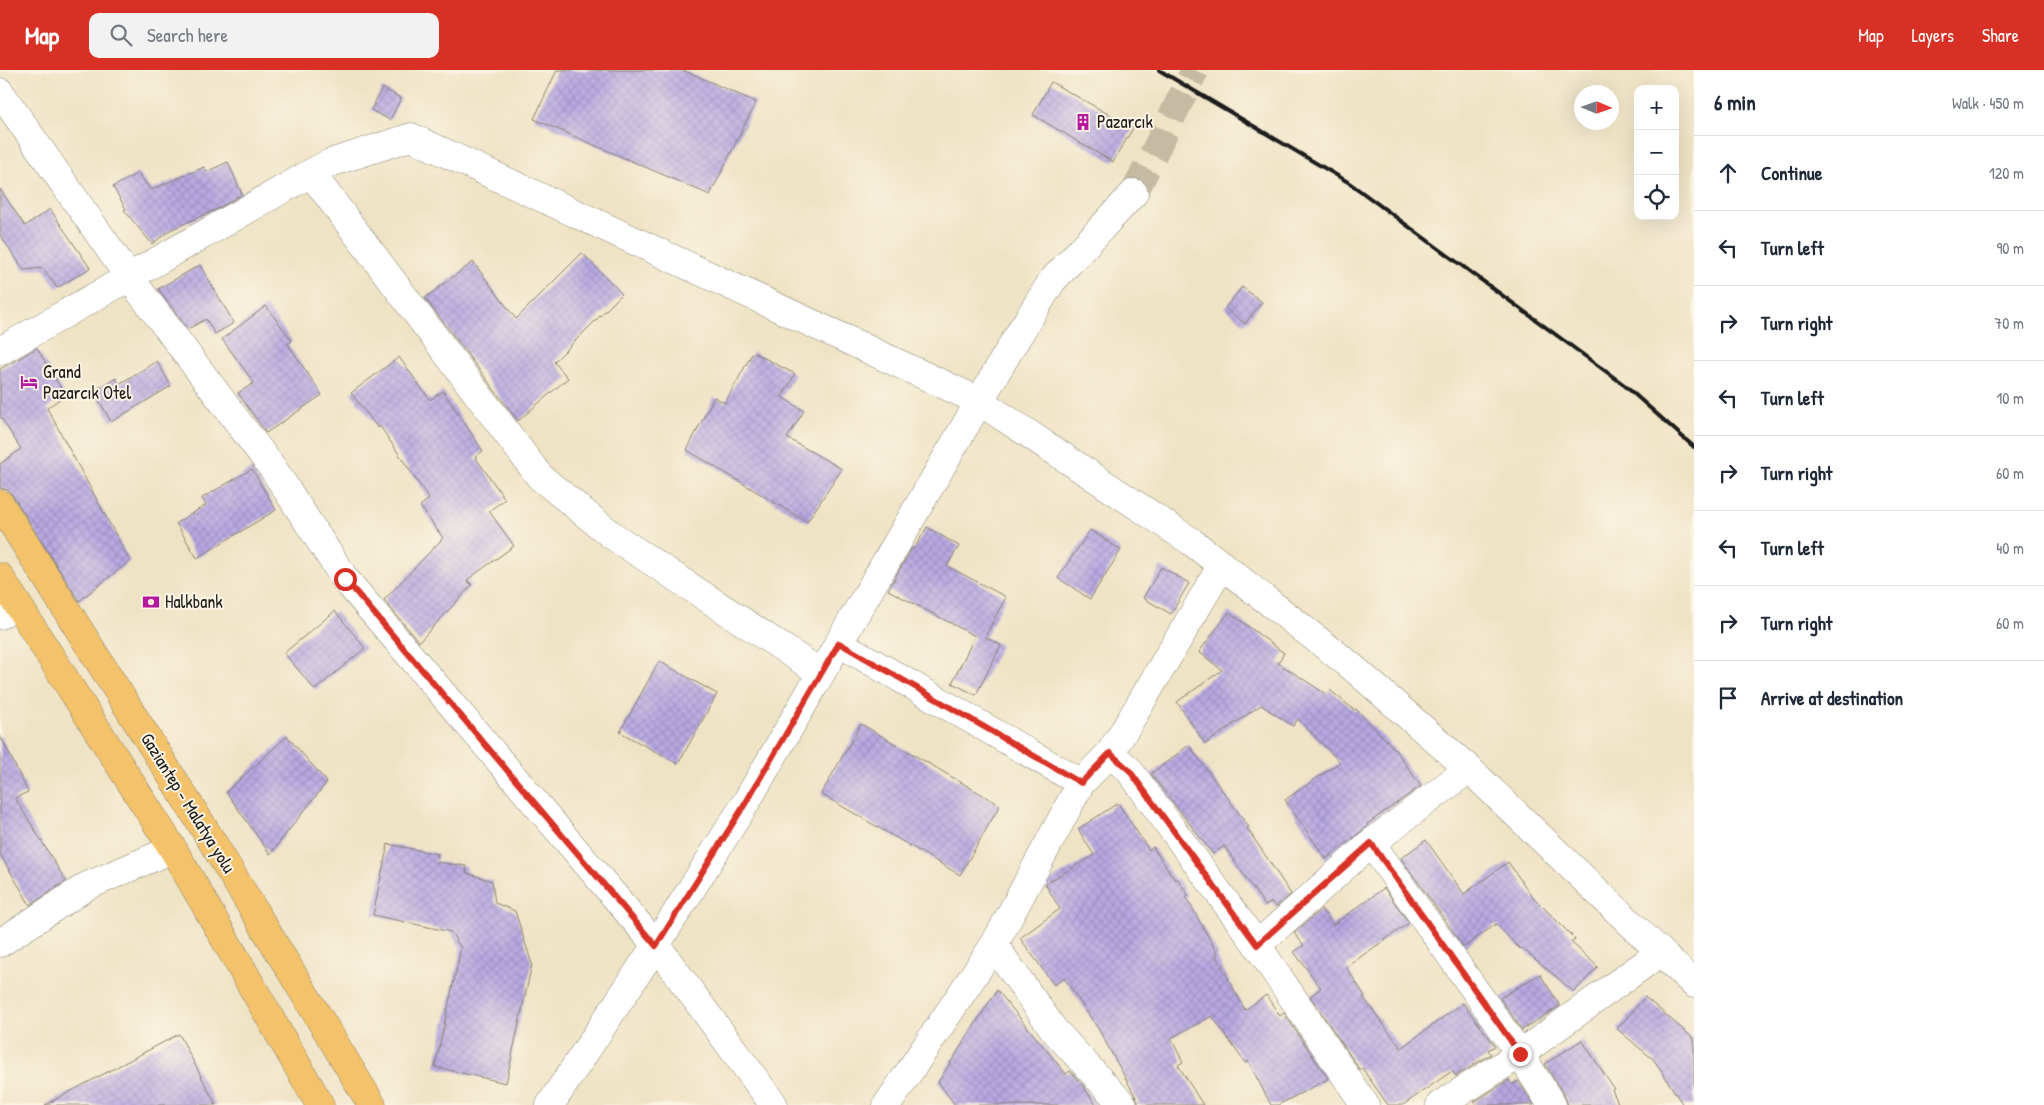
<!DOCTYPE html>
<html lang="en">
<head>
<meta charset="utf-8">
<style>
  :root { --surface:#fff; --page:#f2f2f3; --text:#1f2937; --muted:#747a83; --line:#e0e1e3; --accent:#d93025 }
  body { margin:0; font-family:"Patrick Hand",sans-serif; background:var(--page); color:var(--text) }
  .controls { position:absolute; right:15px; top:15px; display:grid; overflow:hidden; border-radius:10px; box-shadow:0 5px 20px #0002 }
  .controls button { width:45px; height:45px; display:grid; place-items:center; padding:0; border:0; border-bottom:1px solid var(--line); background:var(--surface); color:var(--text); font:25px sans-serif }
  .compass { position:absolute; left:1574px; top:15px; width:45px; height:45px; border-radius:50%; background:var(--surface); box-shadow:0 5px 20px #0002; rotate:92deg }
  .stop { position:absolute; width:15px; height:15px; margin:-11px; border:4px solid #d93025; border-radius:50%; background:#fff }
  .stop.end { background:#d93025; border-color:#fff; box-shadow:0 1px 5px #0008 }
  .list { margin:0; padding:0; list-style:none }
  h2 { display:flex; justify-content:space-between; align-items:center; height:65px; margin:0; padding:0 20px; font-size:21px }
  h2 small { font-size:16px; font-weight:400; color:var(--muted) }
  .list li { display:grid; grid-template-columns:32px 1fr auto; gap:15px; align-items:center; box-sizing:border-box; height:75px; padding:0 20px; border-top:1px solid var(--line) }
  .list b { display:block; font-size:19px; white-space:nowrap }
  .list em { font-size:16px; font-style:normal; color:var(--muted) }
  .icon { flex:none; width:28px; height:28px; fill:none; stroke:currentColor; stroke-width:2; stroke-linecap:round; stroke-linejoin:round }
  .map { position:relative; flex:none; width:1694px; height:1035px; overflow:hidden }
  header { display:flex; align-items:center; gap:30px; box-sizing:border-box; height:70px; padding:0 25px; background:var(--accent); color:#fff }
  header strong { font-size:24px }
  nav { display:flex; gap:28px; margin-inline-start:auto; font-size:18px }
  .search { width:350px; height:45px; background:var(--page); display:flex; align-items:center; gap:12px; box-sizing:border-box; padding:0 18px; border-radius:10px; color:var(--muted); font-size:19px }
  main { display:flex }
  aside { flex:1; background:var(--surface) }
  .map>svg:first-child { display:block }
  .building { fill:url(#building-cross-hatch) }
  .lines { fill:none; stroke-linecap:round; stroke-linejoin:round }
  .minor-tunnel { stroke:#c5bba3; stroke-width:28; stroke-dasharray:28 14; stroke-linecap:butt }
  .minor-casing { stroke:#868070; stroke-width:29 }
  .highway-casing { stroke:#868070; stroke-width:29 }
  .minor { stroke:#fff; stroke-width:28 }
  .highway { stroke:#f3c26a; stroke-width:28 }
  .rail { stroke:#1c1c1c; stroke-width:4 }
  .route { stroke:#d93025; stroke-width:6 }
  .labels { text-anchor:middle; stroke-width:4; stroke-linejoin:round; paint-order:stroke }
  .poi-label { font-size:18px; fill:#1c1c1c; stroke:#fcf5e5; text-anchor:start }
  .street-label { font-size:18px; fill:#1c1c1c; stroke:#fcf5e5 }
</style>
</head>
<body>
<header>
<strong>Map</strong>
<div class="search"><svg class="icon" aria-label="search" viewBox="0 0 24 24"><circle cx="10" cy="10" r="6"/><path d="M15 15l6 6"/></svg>Search here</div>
<nav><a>Map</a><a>Layers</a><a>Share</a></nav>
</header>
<main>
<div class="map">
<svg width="1694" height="1035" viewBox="0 0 1694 1035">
  <defs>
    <pattern id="building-cross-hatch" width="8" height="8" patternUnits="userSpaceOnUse" patternTransform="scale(1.25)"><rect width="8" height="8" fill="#b7a8e2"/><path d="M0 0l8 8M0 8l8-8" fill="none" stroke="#9d90c1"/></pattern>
  </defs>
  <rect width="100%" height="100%" fill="#fcf5e5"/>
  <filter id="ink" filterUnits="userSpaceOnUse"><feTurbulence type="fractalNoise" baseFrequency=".02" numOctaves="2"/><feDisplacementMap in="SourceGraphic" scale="10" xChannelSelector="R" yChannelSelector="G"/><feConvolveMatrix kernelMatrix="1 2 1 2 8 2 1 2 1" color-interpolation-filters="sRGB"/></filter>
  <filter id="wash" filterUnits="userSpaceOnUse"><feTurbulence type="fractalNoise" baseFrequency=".0096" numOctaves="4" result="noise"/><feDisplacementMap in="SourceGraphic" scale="20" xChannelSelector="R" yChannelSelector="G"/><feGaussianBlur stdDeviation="1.12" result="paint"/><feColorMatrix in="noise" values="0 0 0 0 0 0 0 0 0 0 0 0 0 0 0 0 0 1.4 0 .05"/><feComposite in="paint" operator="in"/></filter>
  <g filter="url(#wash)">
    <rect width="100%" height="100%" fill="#efe3c5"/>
    <g id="blocks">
      <!-- building -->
      <g class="building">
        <path d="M 557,0 L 683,0 L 756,32 L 710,125 L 534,49 Z"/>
        <path d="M 1051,12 L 1133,58 L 1113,92 L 1033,45 Z"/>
        <path d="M 382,18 L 401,28 L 390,50 L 371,40 Z"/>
        <path d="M 228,92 L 242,124 L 217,139 L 170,160 L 152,174 L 124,140 L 126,139 L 113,117 L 138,103 L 151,120 L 204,97 L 206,102 Z"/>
        <path d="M 0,119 L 25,156 L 50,139 L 90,198 L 57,218 L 43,198 L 24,200 L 0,165 Z"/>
        <path d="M 582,183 L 622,224 L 554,292 L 568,308 L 518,351 L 425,228 L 473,192 L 516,249 Z"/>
        <path d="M 200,195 L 234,253 L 215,264 L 206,249 L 188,259 L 158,219 Z"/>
        <path d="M 1242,217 L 1262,232 L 1245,254 L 1225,238 Z"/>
        <path d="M 266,236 L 292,271 L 288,274 L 322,325 L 266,363 L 238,323 L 254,313 L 222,269 Z"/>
        <path d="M 37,278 L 65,325 L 47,338 L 130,491 L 79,531 L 13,426 L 8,420 L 0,418 L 0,394 L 21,379 L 0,346 L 0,299 Z"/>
        <path d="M 753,282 L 795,304 L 782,327 L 804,341 L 787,368 L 842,399 L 807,452 L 687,380 L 714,327 L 725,333 Z"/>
        <path d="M 399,287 L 430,330 L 443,321 L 483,381 L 475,387 L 505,429 L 489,441 L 514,476 L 467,510 L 472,515 L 419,572 L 384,530 L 443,468 L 420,436 L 429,429 L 380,356 L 378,358 L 351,323 Z"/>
        <path d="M 157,291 L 171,316 L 111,352 L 94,321 L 116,308 L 119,314 Z"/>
        <path d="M 252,399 L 276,440 L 197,488 L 176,453 L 206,435 L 202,428 Z"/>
        <path d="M 927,457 L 959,476 L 947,496 L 1006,527 L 985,567 L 1001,575 L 976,625 L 952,613 L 975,566 L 888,520 L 912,478 L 914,479 Z"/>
        <path d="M 1090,460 L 1121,480 L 1090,529 L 1058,508 Z"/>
        <path d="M 1161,497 L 1189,513 L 1171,544 L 1143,528 Z"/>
        <path d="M 335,541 L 365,578 L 315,620 L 284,583 Z"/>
        <path d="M 1229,542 L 1284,583 L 1278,593 L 1326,624 L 1330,620 L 1354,640 L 1356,639 L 1394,678 L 1421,716 L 1367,754 L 1368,756 L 1326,789 L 1285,730 L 1340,692 L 1298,649 L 1293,656 L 1261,635 L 1205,674 L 1177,632 L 1222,600 L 1199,582 Z"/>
        <path d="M 659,591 L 717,624 L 678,694 L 620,662 Z"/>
        <path d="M 861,654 L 1000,735 L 960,805 L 821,724 Z"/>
        <path d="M 0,665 L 28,722 L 15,728 L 66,811 L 30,835 L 0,784 Z"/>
        <path d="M 287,666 L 327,712 L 270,784 L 226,722 Z"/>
        <path d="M 1189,675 L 1249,757 L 1247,758 L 1291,824 L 1276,837 L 1272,832 L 1265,836 L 1224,776 L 1213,784 L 1151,704 Z"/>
        <path d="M 1118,733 L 1149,780 L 1153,777 L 1175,810 L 1177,808 L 1188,825 L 1186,827 L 1218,884 L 1216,886 L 1245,940 L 1266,925 L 1280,946 L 1284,943 L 1328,1009 L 1278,1035 L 1271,1035 L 1248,991 L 1245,993 L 1212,946 L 1171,968 L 1183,992 L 1178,995 L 1203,1035 L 1138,1035 L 1138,1031 L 1099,960 L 1064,908 L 1054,915 L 1020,868 L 1060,839 L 1045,814 L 1094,785 L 1078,759 Z"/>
        <path d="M 1426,770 L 1464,824 L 1508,792 L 1532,826 L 1575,869 L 1571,872 L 1598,897 L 1574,922 L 1522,878 L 1520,879 L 1496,854 L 1464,877 L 1401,788 Z"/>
        <path d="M 388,774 L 438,784 L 436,792 L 466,796 L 467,803 L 492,811 L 495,833 L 515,841 L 532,894 L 506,1013 L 435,997 L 461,878 L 451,862 L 373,845 Z"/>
        <path d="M 1384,818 L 1409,853 L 1346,897 L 1365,926 L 1363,927 L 1401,978 L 1463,933 L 1495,976 L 1488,980 L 1491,984 L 1456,1006 L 1452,1001 L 1403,1035 L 1388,1035 L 1362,998 L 1360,1000 L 1310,926 L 1321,918 L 1294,882 L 1304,875 L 1294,863 L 1321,839 L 1333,855 Z"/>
        <path d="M 1540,904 L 1560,936 L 1522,960 L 1500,928 Z"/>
        <path d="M 997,920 L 1066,1004 L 1070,1001 L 1082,1014 L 1096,1035 L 955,1035 L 938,1012 Z"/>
        <path d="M 1645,927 L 1694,969 L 1694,1035 L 1683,1035 L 1654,990 L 1617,959 Z"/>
        <path d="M 179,964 L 216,1035 L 45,1035 Z"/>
        <path d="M 1582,970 L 1614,1019 L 1612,1020 L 1619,1035 L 1568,1035 L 1565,1027 L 1545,994 Z"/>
        <path d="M 1509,1010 L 1512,1015 L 1518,1011 L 1534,1035 L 1477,1035 L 1474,1032 Z"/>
      </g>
    </g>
  </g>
  <g filter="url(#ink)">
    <use href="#blocks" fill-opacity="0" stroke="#868070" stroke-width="1"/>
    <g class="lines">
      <!-- minor-tunnel -->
      <path class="minor-tunnel" d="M 1134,123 L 1195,0"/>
      <!-- minor casing -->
      <g class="minor-casing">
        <g id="minor">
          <path d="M 0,22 L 129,207 L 274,400 L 345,509 L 656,875 L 774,1035"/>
          <path d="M 311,103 L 540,407 L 613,466 L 821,603"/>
          <path d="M 0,281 L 311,103 L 330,93 L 411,67 L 979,331 L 1192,472 L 1351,596 L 1469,699 L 1694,914"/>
          <path d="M 0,545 L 17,534"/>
          <path d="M 839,573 L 1081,713"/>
          <path d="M 1110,683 L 1129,700 L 1257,875 L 1365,1035"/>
          <path d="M 1371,773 L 1520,984 L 1552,1035"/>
          <path d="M 0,873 L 87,816 L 173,779"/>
          <path d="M 994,875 L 1054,960 L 1123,1035"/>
          <path d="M 1257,875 L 1371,773 L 1469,699"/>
          <path d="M 550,1035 L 656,875 L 745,734 L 1011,277 L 1052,211 L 1134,123"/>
          <path d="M 887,1035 L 994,875 L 1081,713 L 1110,683 L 1127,656 L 1222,495"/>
          <path d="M 1440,1035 L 1520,984 L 1661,882"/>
        </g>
      </g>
      <!-- highway casing -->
      <g class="highway-casing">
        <g id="highway">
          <path d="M 0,434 L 202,755 L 372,1035"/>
          <path d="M 0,507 L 173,779 L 320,1035"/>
        </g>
      </g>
      <!-- minor -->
      <use href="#minor" class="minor"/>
      <!-- highway -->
      <use href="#highway" class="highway"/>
      <!-- rail -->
      <path class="rail" d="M 1159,0 L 1348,112 L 1623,314 L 1694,377"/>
    </g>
  </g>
  <g class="lines" filter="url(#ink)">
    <!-- route -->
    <path class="route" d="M 345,509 L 656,876 L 745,734 L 839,573 L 1081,713 L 1110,683 L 1129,700 L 1257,875 L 1371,773 L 1520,984"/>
  </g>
  <!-- icons -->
  <defs>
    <g id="building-bare" transform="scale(1.35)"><path d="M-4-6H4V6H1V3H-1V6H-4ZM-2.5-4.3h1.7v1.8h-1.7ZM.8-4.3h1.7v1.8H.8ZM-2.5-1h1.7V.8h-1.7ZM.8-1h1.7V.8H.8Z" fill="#b5179e" stroke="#fcf5e5" stroke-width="2.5" paint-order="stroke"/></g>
    <g id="hotel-bare" transform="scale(1.35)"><path d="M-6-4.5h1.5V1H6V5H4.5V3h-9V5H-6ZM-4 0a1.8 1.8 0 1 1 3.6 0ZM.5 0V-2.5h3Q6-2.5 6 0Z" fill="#b5179e" stroke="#fcf5e5" stroke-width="2.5" paint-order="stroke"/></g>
    <g id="bank-bare" transform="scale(1.35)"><path d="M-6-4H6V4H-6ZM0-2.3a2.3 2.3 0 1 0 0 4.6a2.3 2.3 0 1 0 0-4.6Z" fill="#b5179e" stroke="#fcf5e5" stroke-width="2.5" paint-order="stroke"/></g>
  </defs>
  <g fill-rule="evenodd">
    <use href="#building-bare" x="1083" y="52"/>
    <use href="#hotel-bare" x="29" y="312"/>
    <use href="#bank-bare" x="151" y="532"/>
  </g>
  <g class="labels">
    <!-- poi labels -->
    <g class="poi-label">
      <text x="1097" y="58">Pazarcık</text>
      <text x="43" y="308">Grand<tspan x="43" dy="21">Pazarcık Otel</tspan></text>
      <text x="165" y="538">Halkbank</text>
    </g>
    <!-- street labels -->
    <g class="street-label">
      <text transform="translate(188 733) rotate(58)" y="6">Gaziantep - Malatya yolu</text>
    </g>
  </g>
</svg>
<div class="controls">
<button>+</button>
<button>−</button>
<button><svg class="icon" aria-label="locate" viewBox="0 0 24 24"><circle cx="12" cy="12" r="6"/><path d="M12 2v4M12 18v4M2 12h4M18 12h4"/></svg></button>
</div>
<svg class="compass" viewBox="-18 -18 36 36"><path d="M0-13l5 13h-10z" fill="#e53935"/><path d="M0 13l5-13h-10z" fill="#747a83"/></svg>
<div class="stop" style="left:345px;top:509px"></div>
<div class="stop end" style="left:1520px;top:984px"></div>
</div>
<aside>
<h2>6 min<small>Walk · 450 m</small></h2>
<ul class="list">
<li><svg class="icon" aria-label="ahead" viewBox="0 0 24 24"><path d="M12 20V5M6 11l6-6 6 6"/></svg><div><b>Continue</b></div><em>120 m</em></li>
<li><svg class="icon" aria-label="left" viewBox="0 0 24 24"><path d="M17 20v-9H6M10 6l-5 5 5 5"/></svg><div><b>Turn left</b></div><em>90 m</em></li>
<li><svg class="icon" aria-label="right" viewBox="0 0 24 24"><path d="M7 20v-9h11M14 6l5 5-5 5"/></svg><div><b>Turn right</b></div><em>70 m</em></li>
<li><svg class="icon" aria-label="left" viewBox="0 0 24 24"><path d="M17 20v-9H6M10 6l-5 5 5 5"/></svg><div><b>Turn left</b></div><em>10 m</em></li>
<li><svg class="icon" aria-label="right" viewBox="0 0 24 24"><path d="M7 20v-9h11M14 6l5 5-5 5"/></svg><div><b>Turn right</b></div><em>60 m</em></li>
<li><svg class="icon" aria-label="left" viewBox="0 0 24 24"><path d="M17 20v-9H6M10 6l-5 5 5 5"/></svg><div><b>Turn left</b></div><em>40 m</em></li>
<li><svg class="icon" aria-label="right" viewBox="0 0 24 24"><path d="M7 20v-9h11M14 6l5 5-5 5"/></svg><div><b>Turn right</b></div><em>60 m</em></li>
<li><svg class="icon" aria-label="arrive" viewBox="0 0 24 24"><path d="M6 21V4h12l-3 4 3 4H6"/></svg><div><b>Arrive at destination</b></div></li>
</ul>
</aside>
</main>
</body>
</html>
